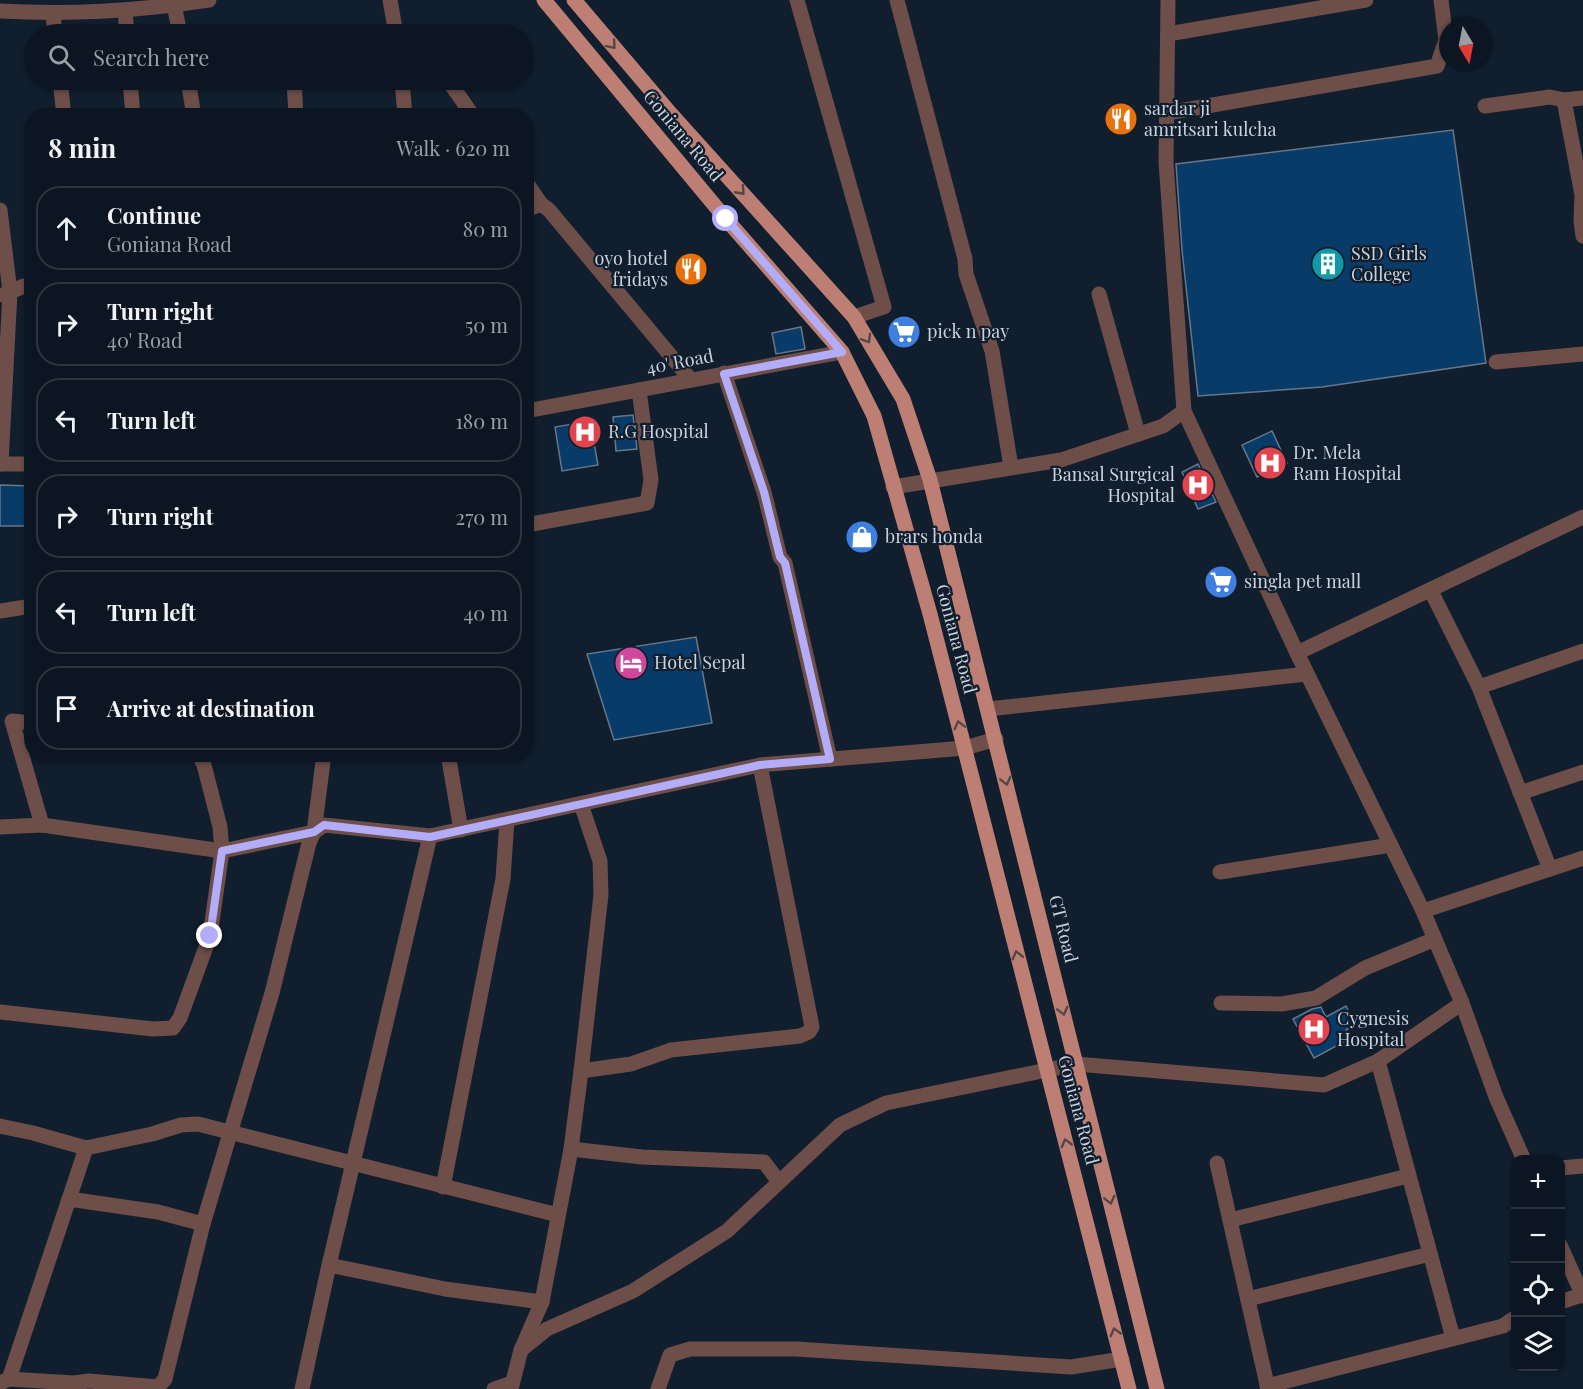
<!DOCTYPE html>
<html lang="en">
<head>
<meta charset="utf-8">
<style>
  :root { --surface:#0c1622; --page:#151f2a; --text:#f1f3f6; --muted:#9a9fa5; --line:#2c3540 }
  body { margin:0; font-family:"Playfair Display",serif; background:var(--page); color:var(--text) }
  .controls { position:absolute; right:18px; bottom:18px; display:grid; overflow:hidden; border-radius:12px; box-shadow:0 2px 4px #0004 }
  .controls button { width:54px; height:54px; display:grid; place-items:center; padding:0; border:0; border-bottom:2px solid var(--line); background:var(--surface); color:var(--text); font:30px sans-serif }
  .compass { position:absolute; left:1439px; top:18px; width:54px; height:54px; border-radius:50%; background:var(--surface); box-shadow:0 2px 4px #0004; rotate:170deg }
  .stop { position:absolute; width:18px; height:18px; margin:-14px; border:4px solid #b3adf9; border-radius:50%; background:#fff }
  .stop.end { background:#b3adf9; border-color:#fff; box-shadow:0 2px 6px #0008 }
  .list { margin:0; padding:0; list-style:none }
  h2 { display:flex; justify-content:space-between; align-items:center; height:78px; margin:0; padding:0 24px; font-size:26px }
  h2 small { font-size:20px; font-weight:400; color:var(--muted) }
  .list li { display:grid; grid-template-columns:39px 1fr auto; gap:18px; align-items:center; box-sizing:border-box; height:84px; margin:0 12px 12px; padding:0 12px; border:2px solid var(--line); border-radius:24px }
  .list b { display:block; font-size:22px; white-space:nowrap }
  .list p { margin:0; font-size:20px; white-space:nowrap; color:var(--muted) }
  .list em { font-size:20px; font-style:normal; color:var(--muted) }
  .icon { flex:none; width:33px; height:33px; fill:none; stroke:currentColor; stroke-width:2; stroke-linecap:round; stroke-linejoin:round }
  .map { position:relative; flex:none; width:1583px; height:1389px; overflow:hidden }
  .search { position:absolute; background:var(--surface); box-shadow:0 2px 4px #0004; left:24px; top:24px; width:510px; height:66px; display:flex; align-items:center; gap:15px; box-sizing:border-box; padding:0 21px; border-radius:33px; color:var(--muted); font-size:22px }
  .panel { position:absolute; background:var(--surface); box-shadow:0 2px 4px #0004; left:24px; top:108px; width:510px; height:654px; border-radius:24px }
  .map>svg:first-child { display:block }
  .building { fill:#093b69; stroke:#667789; stroke-width:1.5 }
  .lines { fill:none; stroke-linecap:round; stroke-linejoin:round }
  .minor { stroke:#6d4e49; stroke-width:15 }
  .major { stroke:#bd7f74; stroke-width:15 }
  .oneway { stroke:#554549 }
  .route { stroke:#b3adf9; stroke-width:8 }
  .labels { text-anchor:middle; stroke-width:4.5; stroke-linejoin:round; paint-order:stroke }
  .poi-label { font-size:18px; fill:#cad3dd; stroke:#101e2d; text-anchor:start }
  .street-label { font-size:18px; fill:#cad3dd; stroke:#101e2d }
</style>
</head>
<body>
<div class="map">
<svg width="1583" height="1389" viewBox="0 0 1583 1389">
  <rect width="100%" height="100%" fill="#101e2d"/>
  <!-- building -->
  <g class="building">
    <path d="M 1453,130 L 1486,363 L 1322,387 L 1198,396 L 1182,250 L 1176,164 Z"/>
    <path d="M 801,327 L 805,349 L 776,354 L 772,333 Z"/>
    <path d="M 633,415 L 637,449 L 616,451 L 613,417 Z"/>
    <path d="M 590,421 L 598,465 L 562,471 L 555,427 Z"/>
    <path d="M 1272,431 L 1287,463 L 1257,477 L 1242,445 Z"/>
    <path d="M 1198,464 L 1216,502 L 1198,509 L 1182,472 Z"/>
    <path d="M 0,485 L 32,486 L 32,516 L 27,516 L 27,526 L 0,526 Z"/>
    <path d="M 696,637 L 712,723 L 614,740 L 587,654 Z"/>
    <path d="M 1346,1006 L 1356,1024 L 1346,1030 L 1351,1038 L 1314,1058 L 1293,1019 L 1312,1009 L 1321,1007 L 1326,1017 Z"/>
  </g>
  <g class="lines">
    <!-- minor -->
    <g class="minor">
      <path d="M 173,0 L 180,34"/>
      <path d="M 390,0 L 396,34"/>
      <path d="M 797,0 L 884,307 L 854,317"/>
      <path d="M 897,0 L 965,259 L 966,274 L 992,351 L 1011,467"/>
      <path d="M 0,11 C 70,15 139,11 209,0"/>
      <path d="M 125,11 L 127,34"/>
      <path d="M 53,14 L 55,34"/>
      <path d="M 1168,34 L 1366,0"/>
      <path d="M 60,80 L 64,116"/>
      <path d="M 130,80 L 133,116"/>
      <path d="M 188,80 L 194,116"/>
      <path d="M 294,80 L 296,116"/>
      <path d="M 402,80 L 405,116"/>
      <path d="M 448,80 L 473,116"/>
      <path d="M 1564,100 L 1582,195 L 1581,221 L 1583,236"/>
      <path d="M 1485,106 L 1550,97 L 1564,100 L 1583,98"/>
      <path d="M 1167,113 L 1437,66 L 1446,40 L 1441,0"/>
      <path d="M 526,182 L 541,204 L 549,210 L 691,380"/>
      <path d="M 0,210 L 10,292 L 1,464"/>
      <path d="M 526,210 L 541,204"/>
      <path d="M 1099,294 L 1138,434"/>
      <path d="M 3,295 L 24,286 L 32,285"/>
      <path d="M 1496,362 L 1583,354"/>
      <path d="M 724,373 L 764,492 L 780,557 L 785,563 L 830,759"/>
      <path d="M 526,411 L 842,352"/>
      <path d="M 1184,411 L 1297,653 L 1423,911 L 1462,1003 L 1496,1097 L 1524,1160"/>
      <path d="M 0,464 L 32,464"/>
      <path d="M 893,487 L 1061,460 L 1163,426 L 1184,411 L 1166,162 L 1168,0"/>
      <path d="M 526,525 L 647,503 L 651,480 L 639,390"/>
      <path d="M 1431,591 L 1479,687 L 1550,869"/>
      <path d="M 0,611 L 32,606"/>
      <path d="M 1297,653 L 1583,517"/>
      <path d="M 1479,687 L 1583,651"/>
      <path d="M 988,709 L 1307,674"/>
      <path d="M 32,723 L 12,721 L 42,825"/>
      <path d="M 448,754 L 461,830"/>
      <path d="M 1520,793 L 1583,772"/>
      <path d="M 0,827 L 42,825 L 222,851 L 314,832 L 324,825 L 430,836 L 760,765 L 965,748 L 996,739"/>
      <path d="M 1220,872 L 1391,845"/>
      <path d="M 1423,911 L 1583,858"/>
      <path d="M 1221,1003 L 1282,1004 L 1316,998 L 1365,968 L 1435,939"/>
      <path d="M 0,1012 L 153,1029 L 173,1028 L 180,1018 L 210,936 L 222,851 L 220,827 L 204,765 L 199,754"/>
      <path d="M 1378,1061 L 1453,1338"/>
      <path d="M 581,1071 L 631,1064 L 671,1050 L 800,1036 L 809,1032 L 812,1027 L 760,765"/>
      <path d="M 0,1126 L 33,1133 L 86,1148 L 152,1134 L 181,1125 L 198,1124 L 558,1215"/>
      <path d="M 571,1149 L 642,1157 L 764,1162 L 779,1182"/>
      <path d="M 1217,1163 L 1268,1389"/>
      <path d="M 1560,1168 L 1583,1166"/>
      <path d="M 443,1187 L 503,879 L 507,820"/>
      <path d="M 69,1199 L 158,1212 L 203,1224"/>
      <path d="M 1230,1220 L 1408,1176"/>
      <path d="M 1560,1245 L 1583,1296"/>
      <path d="M 329,1265 L 445,1289 L 542,1302"/>
      <path d="M 1248,1299 L 1430,1254"/>
      <path d="M 1560,1302 L 1582,1295"/>
      <path d="M 521,1350 L 547,1329 L 633,1291 L 727,1231 L 840,1125 L 886,1103 L 1076,1064 L 1324,1085 L 1378,1061 L 1462,1003"/>
      <path d="M 9,1379 L 86,1148"/>
      <path d="M 0,1383 L 9,1379 L 74,1383 L 89,1381 L 158,1387 L 165,1379 L 203,1224 L 272,993 L 309,843 L 314,832 L 324,754"/>
      <path d="M 1267,1386 L 1503,1326 L 1516,1317"/>
      <path d="M 302,1389 L 329,1265 L 430,836"/>
      <path d="M 494,1389 L 512,1383"/>
      <path d="M 511,1389 L 521,1350 L 542,1302 L 571,1149 L 581,1071 L 601,895 L 600,861 L 581,804"/>
      <path d="M 658,1389 L 670,1355 L 690,1349 L 796,1349 L 1071,1367 L 1122,1359"/>
    </g>
    <!-- major -->
    <g class="major">
      <path d="M 544,0 L 726,219 L 842,352 L 874,416 L 930,614 L 1129,1389"/>
      <path d="M 574,0 L 671,114 L 854,317 L 903,399 L 930,480 L 1157,1389"/>
    </g>
  </g>
  <!-- one-way arrows -->
  <defs><path id="oneway-chevron" d="M-2-3.5L2.5 0L-2 3.5" fill="none" stroke-width="1.6" stroke-linecap="round" stroke-linejoin="round" transform="scale(1.5)"/></defs>
  <g class="oneway">
    <use href="#oneway-chevron" transform="translate(612 45) rotate(50)"/>
    <use href="#oneway-chevron" transform="translate(741 191) rotate(48)"/>
    <use href="#oneway-chevron" transform="translate(867 339) rotate(60)"/>
    <use href="#oneway-chevron" transform="translate(959 725) rotate(-104)"/>
    <use href="#oneway-chevron" transform="translate(1006 781) rotate(76)"/>
    <use href="#oneway-chevron" transform="translate(1017 955) rotate(-104)"/>
    <use href="#oneway-chevron" transform="translate(1063 1011) rotate(76)"/>
    <use href="#oneway-chevron" transform="translate(1066 1143) rotate(-105)"/>
    <use href="#oneway-chevron" transform="translate(1110 1200) rotate(76)"/>
    <use href="#oneway-chevron" transform="translate(1115 1332) rotate(-105)"/>
  </g>
  <g class="lines">
    <!-- route -->
    <path class="route" d="M 210,936 L 222,851 L 314,832 L 324,825 L 430,837 L 760,765 L 830,759 L 785,563 L 780,557 L 764,492 L 724,374 L 842,352 L 726,219"/>
  </g>
  <!-- icons -->
  <defs>
    <g id="restaurant-disc" transform="scale(1.725)"><circle r="9.5" fill="#e8710a" stroke="#101e2d"/><path d="M-5-6h1v4h1v-4h1v4h1v-4h1v5L-1.5 .5V6h-2V.5L-5-1ZM5-6V6H3V1.5H1.5Q1.5-4 5-6Z" fill="#fff"/></g>
    <g id="building-disc" transform="scale(1.725)"><circle r="9.5" fill="#0f9aa8" stroke="#101e2d"/><path d="M-4-6H4V6H1V3H-1V6H-4ZM-2.5-4.3h1.7v1.8h-1.7ZM.8-4.3h1.7v1.8H.8ZM-2.5-1h1.7V.8h-1.7ZM.8-1h1.7V.8H.8Z" fill="#fff"/></g>
    <g id="supermarket-disc" transform="scale(1.725)"><circle r="9.5" fill="#3f7fe0" stroke="#101e2d"/><path d="M-6-5.5h2.5l.6 2H6L4.5 2H-2.5L-4.4-4H-6ZM-1.5 3.2a1.3 1.3 0 1 0 .1 0ZM3 3.2a1.3 1.3 0 1 0 .1 0Z" fill="#fff"/></g>
    <g id="hospital-disc" transform="scale(1.725)"><circle r="9.5" fill="#e0444e" stroke="#101e2d"/><path d="M-5-5h3v3.5h4V-5h3V5h-3V1.5h-4V5h-3Z" fill="#fff"/></g>
    <g id="shop-disc" transform="scale(1.725)"><circle r="9.5" fill="#3f7fe0" stroke="#101e2d"/><path d="M-5-2.5h2.3a2.7 3.5 0 0 1 5.4 0H5L5.5 6h-11ZM-1.5-2.5h3a1.5 2.3 0 0 0-3 0Z" fill="#fff"/></g>
    <g id="hotel-disc" transform="scale(1.725)"><circle r="9.5" fill="#d1479c" stroke="#101e2d"/><path d="M-6-4.5h1.5V1H6V5H4.5V3h-9V5H-6ZM-4 0a1.8 1.8 0 1 1 3.6 0ZM.5 0V-2.5h3Q6-2.5 6 0Z" fill="#fff"/></g>
  </defs>
  <g fill-rule="evenodd">
    <use href="#restaurant-disc" x="1121" y="119"/>
    <use href="#building-disc" x="1328" y="264"/>
    <use href="#restaurant-disc" x="691" y="269"/>
    <use href="#supermarket-disc" x="904" y="332"/>
    <use href="#hospital-disc" x="585" y="432"/>
    <use href="#hospital-disc" x="1270" y="463"/>
    <use href="#hospital-disc" x="1198" y="485"/>
    <use href="#shop-disc" x="862" y="537"/>
    <use href="#supermarket-disc" x="1221" y="582"/>
    <use href="#hotel-disc" x="631" y="663"/>
    <use href="#hospital-disc" x="1314" y="1029"/>
  </g>
  <g class="labels">
    <!-- poi labels -->
    <g class="poi-label">
      <text x="1144" y="115">sardar ji<tspan x="1144" dy="21">amritsari kulcha</tspan></text>
      <text x="1351" y="260">SSD Girls<tspan x="1351" dy="21">College</tspan></text>
      <text x="668" y="265" text-anchor="end">oyo hotel<tspan x="668" dy="21">fridays</tspan></text>
      <text x="927" y="338">pick n pay</text>
      <text x="608" y="438">R.G Hospital</text>
      <text x="1293" y="459">Dr. Mela<tspan x="1293" dy="21">Ram Hospital</tspan></text>
      <text x="1175" y="481" text-anchor="end">Bansal Surgical<tspan x="1175" dy="21">Hospital</tspan></text>
      <text x="885" y="543">brars honda</text>
      <text x="1244" y="588">singla pet mall</text>
      <text x="654" y="669">Hotel Sepal</text>
      <text x="1337" y="1025">Cygnesis<tspan x="1337" dy="21">Hospital</tspan></text>
    </g>
    <!-- street labels -->
    <g class="street-label">
      <text transform="translate(683 136) rotate(50)" y="6">Goniana Road</text>
      <text transform="translate(680 362) rotate(-11)" y="6">40' Road</text>
      <text transform="translate(956 639) rotate(75)" y="6">Goniana Road</text>
      <text transform="translate(1063 929) rotate(76)" y="6">GT Road</text>
      <text transform="translate(1078 1110) rotate(75)" y="6">Goniana Road</text>
    </g>
  </g>
</svg>
<div class="controls">
<button>+</button>
<button>−</button>
<button><svg class="icon" aria-label="locate" viewBox="0 0 24 24"><circle cx="12" cy="12" r="6"/><path d="M12 2v4M12 18v4M2 12h4M18 12h4"/></svg></button>
<button><svg class="icon" aria-label="layers" viewBox="0 0 24 24"><path d="M12 4l9 5-9 5-9-5zM3 14l9 5 9-5"/></svg></button>
</div>
<svg class="compass" viewBox="-18 -18 36 36"><path d="M0-13l5 13h-10z" fill="#e53935"/><path d="M0 13l5-13h-10z" fill="#9a9fa5"/></svg>
<div class="stop" style="left:726px;top:219px"></div>
<div class="stop end" style="left:210px;top:936px"></div>
<div class="search"><svg class="icon" aria-label="search" viewBox="0 0 24 24"><circle cx="10" cy="10" r="6"/><path d="M15 15l6 6"/></svg>Search here</div>
<section class="panel">
<h2>8 min<small>Walk · 620 m</small></h2>
<ul class="list">
<li><svg class="icon" aria-label="ahead" viewBox="0 0 24 24"><path d="M12 20V5M6 11l6-6 6 6"/></svg><div><b>Continue</b><p>Goniana Road</p></div><em>80 m</em></li>
<li><svg class="icon" aria-label="right" viewBox="0 0 24 24"><path d="M7 20v-9h11M14 6l5 5-5 5"/></svg><div><b>Turn right</b><p>40' Road</p></div><em>50 m</em></li>
<li><svg class="icon" aria-label="left" viewBox="0 0 24 24"><path d="M17 20v-9H6M10 6l-5 5 5 5"/></svg><div><b>Turn left</b></div><em>180 m</em></li>
<li><svg class="icon" aria-label="right" viewBox="0 0 24 24"><path d="M7 20v-9h11M14 6l5 5-5 5"/></svg><div><b>Turn right</b></div><em>270 m</em></li>
<li><svg class="icon" aria-label="left" viewBox="0 0 24 24"><path d="M17 20v-9H6M10 6l-5 5 5 5"/></svg><div><b>Turn left</b></div><em>40 m</em></li>
<li><svg class="icon" aria-label="arrive" viewBox="0 0 24 24"><path d="M6 21V4h12l-3 4 3 4H6"/></svg><div><b>Arrive at destination</b></div></li>
</ul>
</section>
</div>
</body>
</html>
